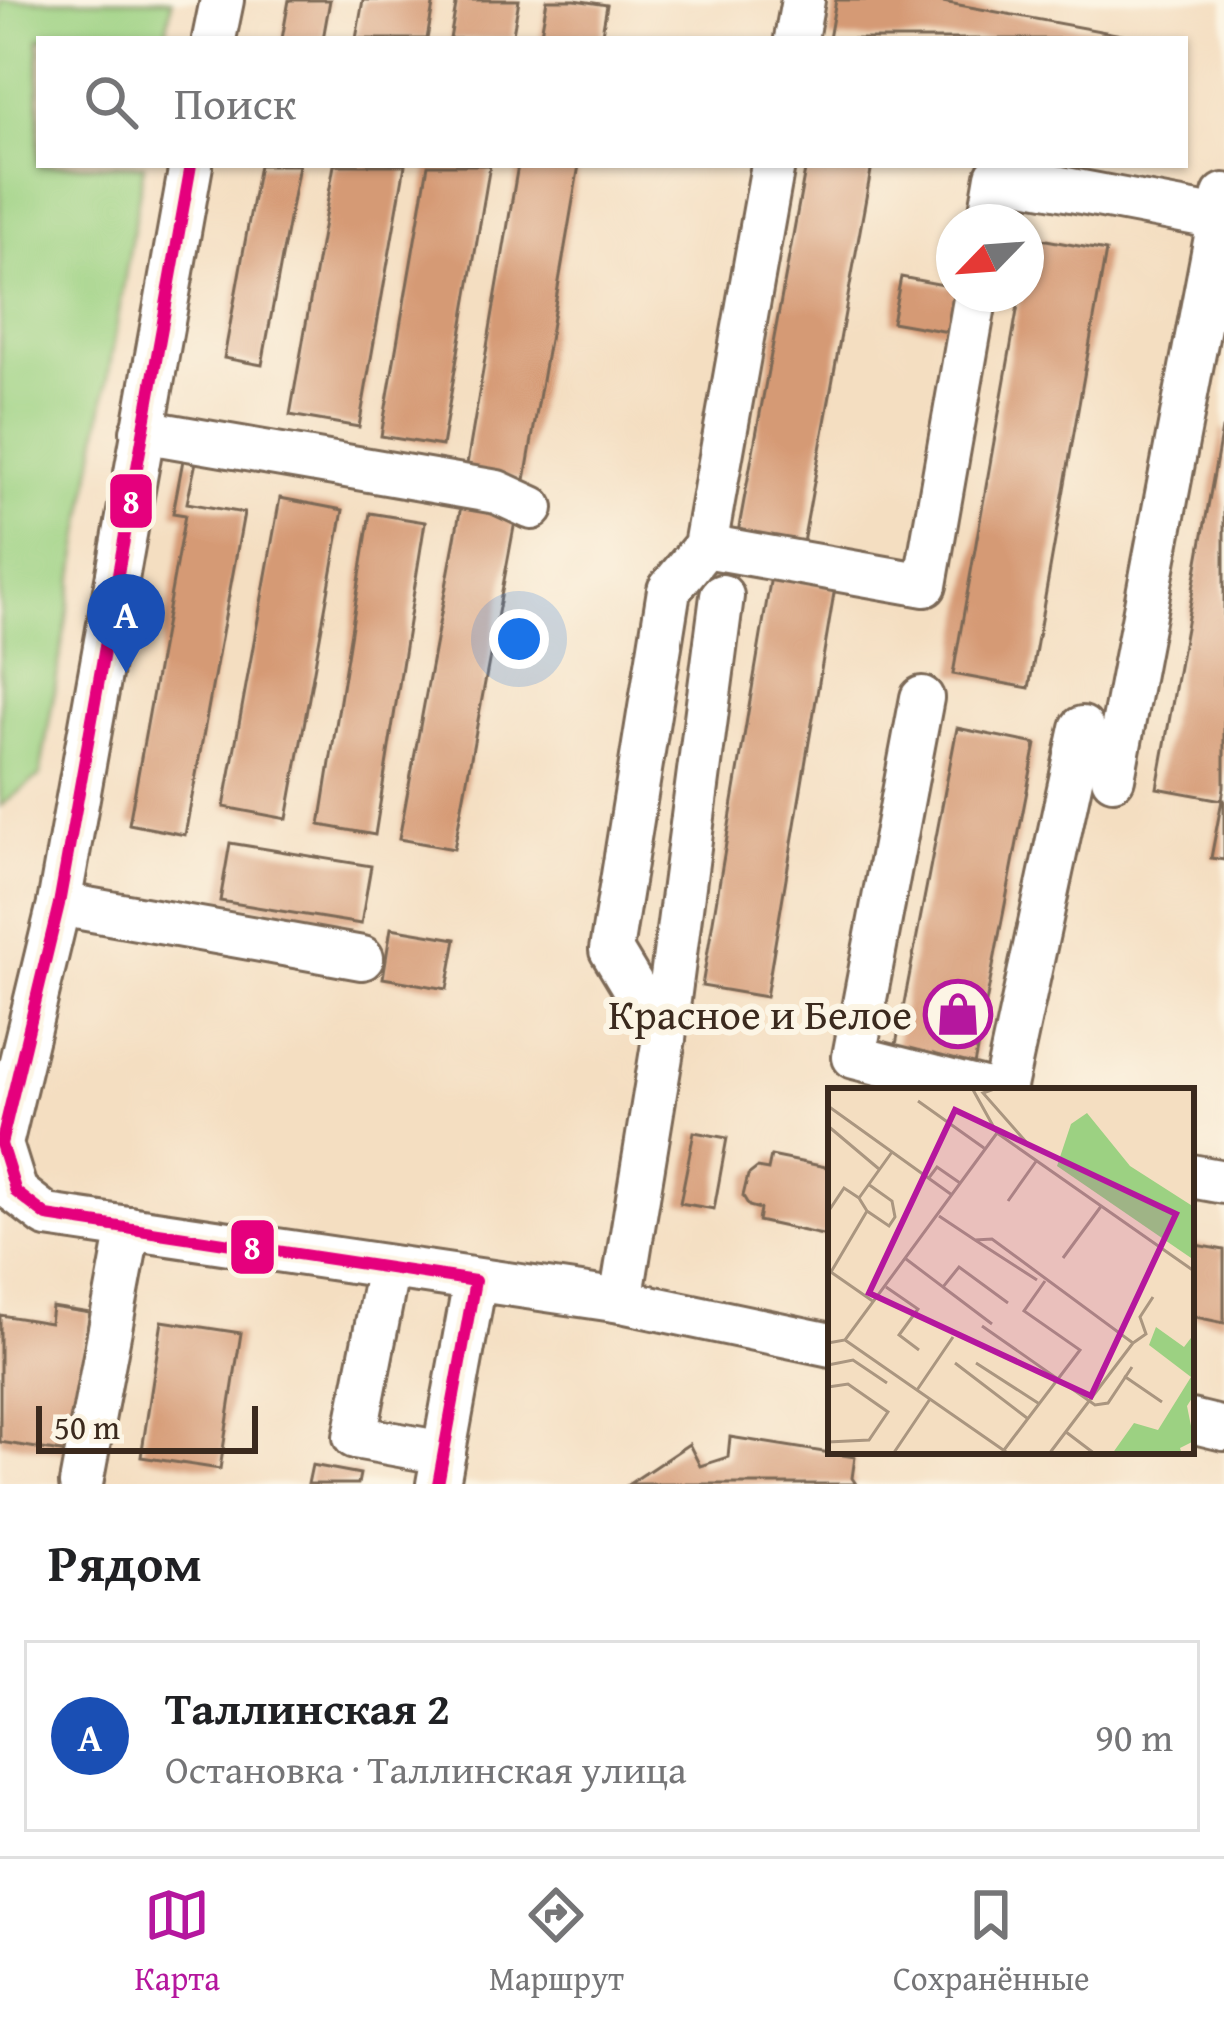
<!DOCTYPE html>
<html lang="ru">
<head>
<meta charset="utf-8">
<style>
  :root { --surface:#fff; --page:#f6f6f6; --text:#202124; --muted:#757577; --line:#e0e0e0; --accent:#b5179e }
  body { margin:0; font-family:"Gentium Book Plus",serif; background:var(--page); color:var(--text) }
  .compass { position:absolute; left:936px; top:204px; width:108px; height:108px; border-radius:50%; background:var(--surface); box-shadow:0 3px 9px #0004; rotate:245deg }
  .scale { position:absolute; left:36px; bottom:30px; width:222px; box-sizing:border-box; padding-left:12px; border:6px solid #3b2a1e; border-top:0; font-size:33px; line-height:42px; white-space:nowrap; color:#3b2a1e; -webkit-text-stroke:9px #fcf5e5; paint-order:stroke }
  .you { position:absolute; left:519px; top:639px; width:42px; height:42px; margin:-30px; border:9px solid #fff; border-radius:50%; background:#1a73e8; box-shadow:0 0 0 18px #1a73e833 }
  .badge { display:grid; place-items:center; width:78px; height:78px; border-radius:50%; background:var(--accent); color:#fff; font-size:39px; font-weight:700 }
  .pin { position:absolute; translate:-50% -99px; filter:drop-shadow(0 3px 6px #0008) }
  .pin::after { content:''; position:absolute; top:63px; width:42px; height:36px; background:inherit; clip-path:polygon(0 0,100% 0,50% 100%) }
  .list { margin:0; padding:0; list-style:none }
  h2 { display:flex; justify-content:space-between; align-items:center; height:156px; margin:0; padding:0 48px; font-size:51px }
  h2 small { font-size:39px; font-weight:400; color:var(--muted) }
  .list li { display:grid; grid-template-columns:78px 1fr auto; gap:36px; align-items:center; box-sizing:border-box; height:192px; margin:0 24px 24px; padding:0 24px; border:3px solid var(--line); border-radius:0px }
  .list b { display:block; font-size:45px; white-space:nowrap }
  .list p { margin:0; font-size:39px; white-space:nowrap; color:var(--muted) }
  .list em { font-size:39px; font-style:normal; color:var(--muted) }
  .icon { flex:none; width:66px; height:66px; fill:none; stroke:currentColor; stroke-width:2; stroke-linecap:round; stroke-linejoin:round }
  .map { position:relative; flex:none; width:1224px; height:1484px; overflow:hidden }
  .search { position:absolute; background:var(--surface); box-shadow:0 3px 9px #0004; left:36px; right:36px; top:36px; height:132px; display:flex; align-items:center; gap:30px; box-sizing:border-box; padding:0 42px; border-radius:0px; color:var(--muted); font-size:45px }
  .sheet { height:372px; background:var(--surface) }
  nav { display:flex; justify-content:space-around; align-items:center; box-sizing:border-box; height:168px; border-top:3px solid var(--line); background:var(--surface); font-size:33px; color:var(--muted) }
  nav a { display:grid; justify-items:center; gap:6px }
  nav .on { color:var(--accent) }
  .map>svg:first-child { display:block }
  .green { fill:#9cd182; stroke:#6c7e50; stroke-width:3 }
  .building { fill:#d59a74 }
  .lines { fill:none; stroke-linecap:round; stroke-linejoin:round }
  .minor-casing { stroke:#7c6957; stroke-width:48 }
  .minor { stroke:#fff; stroke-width:42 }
  .bus-1-casing { stroke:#fcf5e5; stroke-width:21 }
  .bus-1 { stroke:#e5007d; stroke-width:12 }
  .labels { text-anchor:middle; stroke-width:12; stroke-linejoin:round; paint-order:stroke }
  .poi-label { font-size:42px; fill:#3b2a1e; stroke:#fcf5e5; text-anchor:end }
  .inset-road { fill:none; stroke:#aa9680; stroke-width:3 }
  .view { fill:#b5179e; fill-opacity:0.15; stroke:#b5179e; stroke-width:6 }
  .inset-edge { fill:none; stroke:#3b2a1e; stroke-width:6 }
  .line-badge { stroke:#fcf5e5; stroke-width:4.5 }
  .badge-label { font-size:33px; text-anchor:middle; font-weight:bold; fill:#fff }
</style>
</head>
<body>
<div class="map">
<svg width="1224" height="1484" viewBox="0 0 1224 1484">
  <rect width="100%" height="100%" fill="#fcf5e5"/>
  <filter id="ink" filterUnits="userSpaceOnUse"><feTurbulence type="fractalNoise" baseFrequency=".00833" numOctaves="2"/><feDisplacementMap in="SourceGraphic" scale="24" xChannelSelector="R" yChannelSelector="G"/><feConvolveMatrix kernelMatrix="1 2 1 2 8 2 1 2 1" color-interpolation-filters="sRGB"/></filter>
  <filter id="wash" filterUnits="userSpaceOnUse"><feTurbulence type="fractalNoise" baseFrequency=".004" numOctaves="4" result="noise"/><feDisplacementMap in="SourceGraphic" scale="48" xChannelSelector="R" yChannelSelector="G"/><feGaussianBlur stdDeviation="2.7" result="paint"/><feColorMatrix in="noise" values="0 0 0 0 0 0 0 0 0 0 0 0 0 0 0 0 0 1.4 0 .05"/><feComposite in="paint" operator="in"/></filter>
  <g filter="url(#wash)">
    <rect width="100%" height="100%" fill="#f4dec1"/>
    <!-- green -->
    <path class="green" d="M 0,0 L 172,0 L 165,39 L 39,39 L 39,165 L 144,165 L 40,776 L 0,806 Z"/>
    <g id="blocks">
      <!-- building -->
      <g class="building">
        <path d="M 289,0 L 330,0 L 323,39 L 282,39 Z"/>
        <path d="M 363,0 L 434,0 L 427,39 L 356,39 Z"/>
        <path d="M 457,0 L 519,0 L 512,39 L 450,39 Z"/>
        <path d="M 547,0 L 575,0 L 607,5 L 601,39 L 540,39 Z"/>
        <path d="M 836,0 L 932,0 L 1133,37 L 1132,39 L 829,39 Z"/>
        <path d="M 259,165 L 299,165 L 262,365 L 224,358 Z"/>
        <path d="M 334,165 L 405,165 L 359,427 L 290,415 Z"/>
        <path d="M 428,165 L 490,165 L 442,446 L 381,436 Z"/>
        <path d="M 518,165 L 579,165 L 525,480 L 466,470 Z"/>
        <path d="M 806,165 L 872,165 L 802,548 L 737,538 Z"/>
        <path d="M 1030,237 L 1106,251 L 1029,688 L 953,674 L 1020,294 L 1026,294 L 1026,259 Z"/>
        <path d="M 901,277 L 954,287 L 954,294 L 961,294 L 954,333 L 892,322 Z"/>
        <path d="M 1222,429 L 1224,429 L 1224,787 L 1222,800 L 1224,800 L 1224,860 L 1211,858 L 1222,800 L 1157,788 Z"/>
        <path d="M 183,460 L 196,462 L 187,503 L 244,513 L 185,835 L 129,824 L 185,515 L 173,513 Z"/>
        <path d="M 280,498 L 343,510 L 287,819 L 224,807 Z"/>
        <path d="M 461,506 L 516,516 L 454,849 L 399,839 Z"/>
        <path d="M 370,513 L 425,522 L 375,835 L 320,825 Z"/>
        <path d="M 771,576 L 835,587 L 766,997 L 702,986 Z"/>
        <path d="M 957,728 L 1036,744 L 974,1065 L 895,1050 Z"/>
        <path d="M 230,843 L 371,866 L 361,924 L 220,901 Z"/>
        <path d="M 391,928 L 456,939 L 447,989 L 383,978 Z"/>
        <path d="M 694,1132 L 727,1138 L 714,1209 L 680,1203 Z"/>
        <path d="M 771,1156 L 831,1168 L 831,1227 L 827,1236 L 758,1221 L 760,1209 L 749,1206 L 743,1196 L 748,1175 L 757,1168 L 768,1170 Z"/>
        <path d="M 1191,1244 L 1224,1250 L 1224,1323 L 1191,1316 Z"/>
        <path d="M 52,1307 L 90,1313 L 67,1453 L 0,1442 L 0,1315 L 50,1323 Z"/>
        <path d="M 162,1321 L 241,1333 L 220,1469 L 141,1457 Z"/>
        <path d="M 730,1437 L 855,1457 L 852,1478 L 856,1484 L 629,1484 L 689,1444 L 700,1466 L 728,1457 Z"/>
        <path d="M 312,1465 L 360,1474 L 358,1484 L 308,1484 Z"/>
      </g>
    </g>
  </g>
  <g filter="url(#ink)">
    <use href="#blocks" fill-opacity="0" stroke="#7c6957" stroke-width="3"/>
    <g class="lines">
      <!-- minor casing -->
      <g class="minor-casing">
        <g id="minor">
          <path d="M 214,39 L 222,0"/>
          <path d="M 796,39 L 803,0"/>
          <path d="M 989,222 L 997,176 L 1224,219"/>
          <path d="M 142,431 L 497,492 L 532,508"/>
          <path d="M 705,546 L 925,585 L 976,294"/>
          <path d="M 922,698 L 854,1057 L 988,1091"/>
          <path d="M 1113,778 L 1224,195"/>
          <path d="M 59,904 L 362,958"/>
          <path d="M 664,1038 L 722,596"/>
          <path d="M 1004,1091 L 1082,728"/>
          <path d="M 1191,1176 L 1224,1182"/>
          <path d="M 16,1192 L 1,1144 L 59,904 L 191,165"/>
          <path d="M 16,1192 L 47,1216 L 621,1301 L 831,1345"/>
          <path d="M 388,1267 L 355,1437 L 444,1453"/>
          <path d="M 621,1301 L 664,1038 L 611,950 L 669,590 L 705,546 L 773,165"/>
          <path d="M 1191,1421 L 1224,1429"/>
          <path d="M 81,1484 L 129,1228"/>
          <path d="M 438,1484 L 475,1281"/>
        </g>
      </g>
      <!-- minor -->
      <use href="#minor" class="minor"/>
      <!-- bus-1 casing -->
      <g class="bus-1-casing">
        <path id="bus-1" d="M 191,165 L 59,904 L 1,1144 L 16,1192 L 47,1216 L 475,1281 L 438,1484"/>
      </g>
      <!-- bus-1 -->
      <use href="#bus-1" class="bus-1"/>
    </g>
  </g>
  <!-- icons -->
  <defs>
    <g id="shop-ring" transform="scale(3.45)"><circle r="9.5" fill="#fcf5e5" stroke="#b5179e" stroke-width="1.5"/><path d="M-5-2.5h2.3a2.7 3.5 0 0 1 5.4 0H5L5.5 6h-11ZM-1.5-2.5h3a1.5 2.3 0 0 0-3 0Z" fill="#b5179e"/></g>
  </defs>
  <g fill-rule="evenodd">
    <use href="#shop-ring" x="958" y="1014"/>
  </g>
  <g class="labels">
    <!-- poi labels -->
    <g class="poi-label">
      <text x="912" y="1029">Красное и Белое</text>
    </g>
  </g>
  <!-- overview -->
  <g transform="translate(828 1088)">
    <rect width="366" height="366" fill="#f4dec1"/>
    <path d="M 259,25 L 302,78 L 366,119 L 366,172 L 229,78 L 243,36 ZM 328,239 L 356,259 L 366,246 L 366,307 L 359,318 L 366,353 L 352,360 L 354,366 L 284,366 L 306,335 L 330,342 L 363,289 L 321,257 Z" fill="#9cd182"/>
    <path class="inset-road" d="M 144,0 L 169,45 L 366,183M 169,0 L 155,5 L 199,55M 90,13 L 156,60M 0,18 L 124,107M 0,38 L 51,81M 100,91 L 109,79 L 132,95M 180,113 L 209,72M 39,123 L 61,138 L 67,129 L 64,113 L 40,96M 0,124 L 16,100 L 31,110M 111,128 L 147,152 L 164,151 L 305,255 L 221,366M 147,152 L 209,192M 235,170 L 274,117M 78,171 L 115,199 L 131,179 L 180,215M 0,182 L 46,214M 3,184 L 39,123 L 31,110 L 64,64M 58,199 L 90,221 L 71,247 L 91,262M 115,199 L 164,236M 154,238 L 267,317 L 280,315 L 304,279M 17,252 L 181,366M 0,255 L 17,252 L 169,45M 305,255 L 318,246 L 312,229 L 325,209M 127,275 L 199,330M 148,275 L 210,315M 0,277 L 25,272 L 59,295M 296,288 L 334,314M 0,299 L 20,296 L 60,324 L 41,352 L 0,354M 89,302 L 125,249M 238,344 L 267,366M 176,362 L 252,262 L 196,223 L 217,193M 65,366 L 102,311"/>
    <path class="view" d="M 127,22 L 348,126 L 263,308 L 41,205 Z"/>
    <rect width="366" height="366" class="inset-edge"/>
  </g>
  <g class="line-badge">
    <rect x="108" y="472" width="46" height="58" rx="12" fill="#e5007d"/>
    <rect x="229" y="1218" width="47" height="58" rx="12" fill="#e5007d"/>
  </g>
  <g class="badge-label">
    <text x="131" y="513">8</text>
    <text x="252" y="1259">8</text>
  </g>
</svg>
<svg class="compass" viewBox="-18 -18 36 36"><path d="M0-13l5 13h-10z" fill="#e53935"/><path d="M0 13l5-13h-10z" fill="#757577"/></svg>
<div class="scale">50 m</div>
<div class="you"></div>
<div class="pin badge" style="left:126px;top:673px;background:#1a4fb4">A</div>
<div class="search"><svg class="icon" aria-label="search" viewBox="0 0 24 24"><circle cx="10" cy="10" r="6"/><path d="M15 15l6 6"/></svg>Поиск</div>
</div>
<section class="sheet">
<h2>Рядом<small></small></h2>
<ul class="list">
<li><span class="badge" style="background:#1a4fb4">A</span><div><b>Таллинская 2</b><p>Остановка · Таллинская улица</p></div><em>90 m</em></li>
</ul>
</section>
<nav>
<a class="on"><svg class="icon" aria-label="map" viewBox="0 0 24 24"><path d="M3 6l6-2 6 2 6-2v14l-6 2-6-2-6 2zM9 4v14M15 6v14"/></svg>Карта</a>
<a><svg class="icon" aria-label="directions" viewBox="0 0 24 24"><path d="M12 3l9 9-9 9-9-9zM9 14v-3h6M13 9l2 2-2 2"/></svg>Маршрут</a>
<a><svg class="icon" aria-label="saved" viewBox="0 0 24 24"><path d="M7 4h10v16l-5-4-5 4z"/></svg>Сохранённые</a>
</nav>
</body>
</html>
